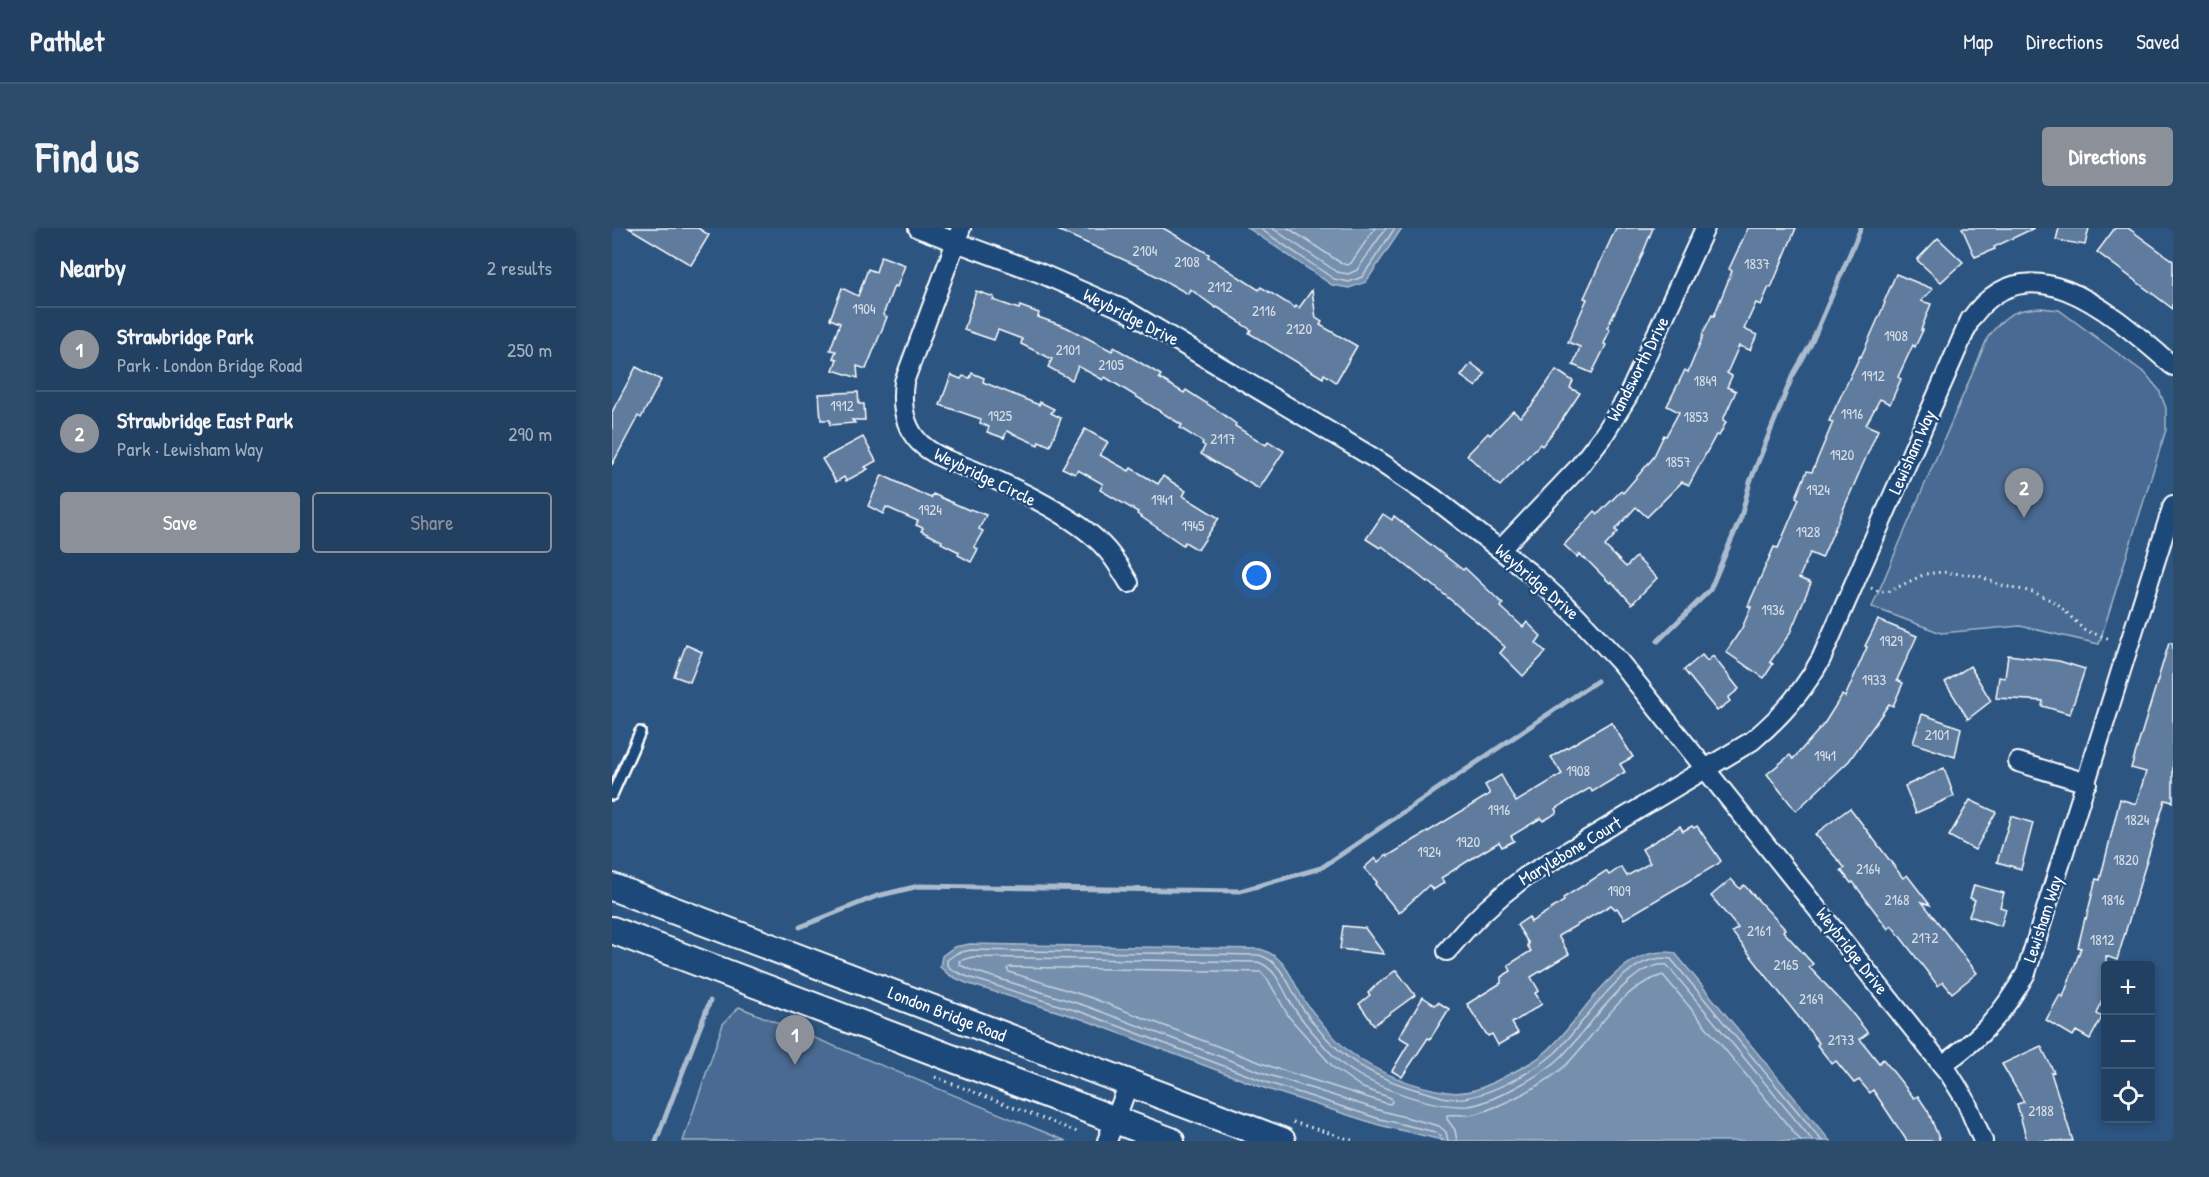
<!DOCTYPE html>
<html lang="en">
<head>
<meta charset="utf-8">
<style>
  :root { --surface:#214062; --page:#2d4b6b; --text:#f1f3f6; --muted:#a2afbe; --line:#3e5977; --accent:#8c9099 }
  body { margin:0; font-family:"Patrick Hand",sans-serif; background:var(--page); color:var(--text) }
  .controls { position:absolute; right:18px; bottom:18px; display:grid; overflow:hidden; border-radius:6px; box-shadow:0 3px 9px #0003 }
  .controls button { width:54px; height:54px; display:grid; place-items:center; padding:0; border:0; border-bottom:2px solid var(--line); background:var(--surface); color:var(--text); font:30px sans-serif }
  .you { position:absolute; left:645px; top:348px; width:21px; height:21px; margin:-15px; border:4px solid #fff; border-radius:50%; background:#1a73e8; box-shadow:0 0 0 9px #1a73e833 }
  .badge { display:grid; place-items:center; width:39px; height:39px; border-radius:50%; background:var(--accent); color:#fff; font-size:20px; font-weight:700 }
  .pin { position:absolute; translate:-50% -50px; filter:drop-shadow(0 2px 3px #0008) }
  .pin::after { content:''; position:absolute; top:32px; width:21px; height:18px; background:inherit; clip-path:polygon(0 0,100% 0,50% 100%) }
  .list { margin:0; padding:0; list-style:none }
  h2 { display:flex; justify-content:space-between; align-items:center; height:78px; margin:0; padding:0 24px; font-size:26px }
  h2 small { font-size:20px; font-weight:400; color:var(--muted) }
  .list li { display:grid; grid-template-columns:39px 1fr auto; gap:18px; align-items:center; box-sizing:border-box; height:84px; padding:0 24px; border-top:2px solid var(--line) }
  .list b { display:block; font-size:22px; white-space:nowrap }
  .list p { margin:0; font-size:20px; white-space:nowrap; color:var(--muted) }
  .list em { font-size:20px; font-style:normal; color:var(--muted) }
  .actions { display:flex; gap:12px; padding:18px 24px }
  .actions a { flex:1; padding:14px 0; border:2px solid var(--accent); border-radius:6px; text-align:center; font-size:21px; color:var(--accent) }
  .actions .main { background:var(--accent); color:#fff }
  .icon { flex:none; width:33px; height:33px; fill:none; stroke:currentColor; stroke-width:2; stroke-linecap:round; stroke-linejoin:round }
  .map { position:relative; flex:none; width:1561px; height:913px; overflow:hidden; border-radius:6px }
  header { display:flex; align-items:center; gap:36px; box-sizing:border-box; height:84px; padding:0 30px; background:var(--surface); border-bottom:2px solid var(--line) }
  header strong { font-size:28px }
  nav { display:flex; gap:33px; margin-inline-start:auto; font-size:21px }
  .intro { display:flex; align-items:center; justify-content:space-between; box-sizing:border-box; height:144px; padding:0 36px }
  h1 { margin:0; font-size:42px }
  .button { padding:15px 27px; border-radius:6px; background:var(--accent); color:#fff; font-size:21px; font-weight:700 }
  main { display:flex; gap:36px; padding:0 36px }
  aside { flex:1; background:var(--surface); border-radius:6px; box-shadow:0 3px 9px #0003 }
  .map>svg:first-child { display:block }
  .green { fill:#486b92; stroke:#a4b5c8; stroke-width:1.5 }
  .water { fill:#748fad; stroke:#acbcce; stroke-width:1.5 }
  .lines { fill:none; stroke-linecap:round; stroke-linejoin:round }
  .shore { stroke:#c7d2de; stroke-width:1.5 }
  .stream { stroke:#acbcce; stroke-width:5 }
  .building { fill:#5e7c9f; stroke:#fff; stroke-width:1.5 }
  .lane-casing { stroke:#fff; stroke-width:14 }
  .street-casing { stroke:#fff; stroke-width:22 }
  .secondary-casing { stroke:#fff; stroke-width:30 }
  .path { stroke:#fff; stroke-width:3; stroke-dasharray:1.5 4.5; stroke-linecap:butt }
  .lane { stroke:#1f4a7a; stroke-width:9 }
  .street { stroke:#1f4a7a; stroke-width:18 }
  .secondary { stroke:#1f4a7a; stroke-width:26 }
  .labels { text-anchor:middle; stroke-width:5; stroke-linejoin:round; paint-order:stroke }
  .number-label { font-size:15px; fill:#d7dee7 }
  .street-label { font-size:18px; fill:#fff; stroke:#1f4a7a }
</style>
</head>
<body>
<header>
<strong>Pathlet</strong>
<nav><a>Map</a><a>Directions</a><a>Saved</a></nav>
</header>
<div class="intro"><h1>Find us</h1><a class="button">Directions</a></div>
<main>
<aside>
<h2>Nearby<small>2 results</small></h2>
<ul class="list">
<li><span class="badge">1</span><div><b>Strawbridge Park</b><p>Park · London Bridge Road</p></div><em>250 m</em></li>
<li><span class="badge">2</span><div><b>Strawbridge East Park</b><p>Park · Lewisham Way</p></div><em>290 m</em></li>
</ul>
<div class="actions"><a class="main">Save</a><a>Share</a></div>
</aside>
<div class="map">
<svg width="1561" height="913" viewBox="0 0 1561 913">
  <rect width="100%" height="100%" fill="#2c5582"/>
  <filter id="ink" filterUnits="userSpaceOnUse"><feTurbulence type="fractalNoise" baseFrequency=".0167" numOctaves="2"/><feDisplacementMap in="SourceGraphic" scale="12" xChannelSelector="R" yChannelSelector="G"/><feConvolveMatrix kernelMatrix="1 2 1 2 8 2 1 2 1" color-interpolation-filters="sRGB"/></filter>
  <g filter="url(#ink)">
    <!-- green -->
    <g class="green">
      <path d="M 1429,80 L 1447,82 L 1534,146 L 1547,162 L 1554,180 L 1554,202 L 1487,416 L 1408,398 L 1329,405 L 1260,379 L 1376,109 C 1393,87 1401,81 1429,80 Z"/>
      <path d="M 127,779 L 454,913 L 71,913 L 111,796 Z"/>
    </g>
    <!-- water -->
    <g class="water">
      <path d="M 636,0 L 790,0 L 754,54 L 737,60 L 720,57 Z"/>
      <path d="M 358,716 L 648,721 C 678,730 679,755 696,778 C 709,794 723,813 739,825 C 765,845 803,859 836,864 C 854,867 872,860 888,851 C 905,842 924,834 938,820 C 973,788 1006,715 1063,725 L 1218,913 L 834,913 L 767,897 L 652,860 L 470,791 L 354,755 L 337,747 L 328,739 L 330,728 L 342,719 Z"/>
    </g>
    <g class="lines">
      <!-- shore -->
      <g class="shore">
        <path d="M 647,0 L 722,51 L 737,54 L 750,49 L 783,0"/>
        <path d="M 660,0 L 725,44 L 736,46 L 745,42 L 774,0"/>
        <path d="M 676,0 L 729,35 L 735,37 L 739,35 L 763,0"/>
        <path d="M 398,739 L 649,744 L 656,752 L 677,789 L 722,840 L 751,860 L 779,870 L 780,874 L 778,876 L 773,875 L 660,839 L 477,769 L 397,744 L 395,741 Z"/>
        <path d="M 829,913 L 828,908 L 823,904 L 768,891 L 654,854 L 472,785 L 356,749 L 340,742 L 335,737 L 335,732 L 345,725 L 359,722 L 647,727 C 671,734 677,759 689,778 C 721,826 755,848 809,863 C 818,865 827,869 836,870 C 866,875 920,845 943,825 C 972,798 1012,722 1059,731 L 1210,913"/>
        <path d="M 836,913 L 834,904 L 827,898 L 770,883 L 657,847 L 474,778 L 359,742 L 348,737 L 347,733 L 360,729 L 646,734 C 667,741 672,767 684,783 C 690,792 697,800 704,808 C 711,817 720,827 729,835 C 757,858 819,880 856,878 C 878,876 931,846 948,830 C 972,808 1018,732 1055,737 L 1201,913"/>
        <path d="M 845,913 L 843,902 L 835,891 L 835,887 C 844,886 854,888 863,886 C 889,879 936,855 955,836 C 986,805 1006,760 1051,747 L 1189,913"/>
      </g>
      <!-- stream -->
      <g class="stream">
        <path d="M 1046,413 L 1098,362 L 1129,289 L 1138,254 L 1180,149 L 1199,116 L 1249,0"/>
        <path d="M 188,699 L 265,668 L 307,658 L 628,663 L 709,640 L 985,453"/>
        <path d="M 44,913 L 98,773"/>
      </g>
    </g>
    <!-- building -->
    <g class="building">
      <path d="M 17,0 L 86,0 L 97,7 L 79,37 Z"/>
      <path d="M 441,0 L 551,0 L 597,26 L 596,29 L 647,62 L 649,59 L 683,80 L 684,78 L 687,80 L 700,62 L 704,90 L 710,94 L 708,97 L 745,118 L 724,154 L 712,146 L 711,150 L 637,105 L 639,102 L 627,94 L 627,93 L 605,79 L 604,80 L 578,61 L 576,66 L 528,39 Z"/>
      <path d="M 1004,0 L 1041,0 L 1026,37 L 995,100 L 998,101 L 992,116 L 994,117 L 980,145 L 961,137 L 968,119 L 956,114 L 975,71 L 972,70 Z"/>
      <path d="M 1136,0 L 1184,0 L 1159,60 L 1157,59 L 1149,77 L 1144,75 L 1132,101 L 1145,107 L 1138,122 L 1127,118 L 1115,145 L 1120,148 L 1115,159 L 1124,163 L 1111,192 L 1114,194 L 1107,208 L 1104,207 L 1077,257 L 1070,254 L 1035,289 L 1024,279 L 1003,302 L 1006,304 L 993,318 L 1014,339 L 1024,329 L 1045,350 L 1020,376 L 1000,354 L 998,355 L 978,335 L 967,326 L 965,329 L 952,317 L 983,283 L 986,286 L 1009,263 L 1011,265 L 1041,230 L 1052,207 L 1054,208 L 1067,184 L 1055,178 L 1073,142 L 1076,144 L 1091,108 L 1090,107 L 1100,87 L 1102,88 L 1120,43 L 1117,41 Z"/>
      <path d="M 1350,0 L 1422,0 L 1382,19 L 1383,21 L 1363,29 Z"/>
      <path d="M 1447,0 L 1477,0 L 1473,17 L 1444,12 Z"/>
      <path d="M 1503,0 L 1516,0 L 1561,33 L 1561,81 L 1485,24 Z"/>
      <path d="M 1326,10 L 1351,34 L 1329,54 L 1305,32 Z"/>
      <path d="M 269,28 L 293,37 L 285,59 L 282,58 L 271,87 L 275,89 L 254,141 L 245,138 L 246,150 L 221,142 L 225,131 L 221,130 L 224,123 L 218,122 L 228,95 L 218,91 L 230,60 L 246,68 L 256,41 L 264,44 Z"/>
      <path d="M 1284,46 L 1321,61 L 1309,73 L 1319,76 L 1309,102 L 1311,102 L 1303,119 L 1301,117 L 1286,149 L 1289,151 L 1278,176 L 1268,171 L 1254,197 L 1266,202 L 1210,330 L 1198,325 L 1187,350 L 1199,355 L 1178,405 L 1158,434 L 1161,436 L 1152,450 L 1114,424 L 1130,400 L 1139,379 L 1136,378 L 1162,319 L 1166,320 L 1187,271 L 1184,269 L 1195,243 L 1200,244 L 1221,194 L 1217,193 L 1248,128 L 1249,129 L 1273,75 L 1272,74 Z"/>
      <path d="M 364,63 L 382,69 L 381,72 L 407,81 L 408,78 L 427,85 L 426,89 L 454,99 L 500,123 L 502,119 L 549,147 L 547,150 L 572,165 L 574,162 L 608,184 L 624,196 L 623,198 L 654,217 L 656,213 L 672,223 L 647,261 L 589,226 L 593,218 L 590,216 L 591,214 L 568,200 L 570,197 L 493,149 L 491,152 L 466,138 L 460,152 L 436,139 L 440,131 L 409,116 L 410,111 L 386,102 L 382,112 L 352,102 Z"/>
      <path d="M 859,135 L 873,146 L 864,159 L 849,148 Z"/>
      <path d="M 24,139 L 49,152 L 29,190 L 26,188 L 0,237 L 0,184 Z"/>
      <path d="M 944,142 L 961,153 L 958,160 L 968,165 L 946,198 L 930,218 L 928,216 L 888,258 L 855,227 L 876,205 L 878,207 L 901,183 L 908,189 L 920,177 Z"/>
      <path d="M 360,145 L 372,150 L 371,154 L 427,177 L 428,174 L 442,181 L 439,185 L 449,190 L 438,218 L 427,213 L 426,217 L 395,203 L 392,210 L 375,204 L 377,199 L 368,195 L 369,191 L 328,177 L 339,147 L 349,151 L 351,148 L 358,150 Z"/>
      <path d="M 246,164 L 247,176 L 252,176 L 253,192 L 240,192 L 243,195 L 218,197 L 218,192 L 209,192 L 207,166 Z"/>
      <path d="M 473,201 L 496,214 L 488,227 L 517,243 L 519,240 L 546,256 L 551,248 L 574,263 L 571,268 L 607,290 L 586,322 L 573,314 L 571,317 L 525,286 L 526,284 L 488,262 L 491,256 L 466,242 L 463,246 L 450,240 Z"/>
      <path d="M 251,209 L 264,233 L 253,239 L 256,241 L 234,253 L 232,249 L 224,254 L 210,231 Z"/>
      <path d="M 270,247 L 308,265 L 319,270 L 321,266 L 357,282 L 358,281 L 374,287 L 367,301 L 371,303 L 362,319 L 366,321 L 359,334 L 346,327 L 347,324 L 329,315 L 330,313 L 309,303 L 311,300 L 304,297 L 306,293 L 274,279 L 271,286 L 256,278 Z"/>
      <path d="M 771,286 L 780,292 L 782,288 L 851,342 L 853,340 L 891,376 L 889,379 L 911,399 L 915,394 L 929,408 L 924,415 L 934,424 L 911,448 L 888,425 L 893,419 L 871,399 L 816,353 L 815,354 L 770,318 L 768,320 L 754,311 Z"/>
      <path d="M 1266,392 L 1305,408 L 1285,452 L 1291,455 L 1281,478 L 1277,476 L 1237,533 L 1184,583 L 1155,546 L 1178,527 L 1181,531 L 1212,496 L 1230,467 L 1233,469 L 1255,419 L 1253,418 Z"/>
      <path d="M 1557,415 L 1561,415 L 1561,574 L 1553,572 L 1505,732 L 1494,728 L 1494,762 L 1485,786 L 1490,789 L 1478,811 L 1464,803 L 1461,808 L 1434,792 L 1448,767 L 1451,769 L 1469,720 L 1466,719 L 1473,690 L 1474,691 L 1484,651 L 1488,652 L 1508,571 L 1524,576 L 1534,544 L 1519,540 Z"/>
      <path d="M 74,417 L 90,424 L 78,454 L 62,448 Z"/>
      <path d="M 1090,427 L 1095,433 L 1101,428 L 1127,461 L 1116,470 L 1118,473 L 1105,483 L 1072,442 Z"/>
      <path d="M 1396,427 L 1447,433 L 1473,441 L 1458,486 L 1430,478 L 1431,473 L 1384,470 L 1387,449 L 1393,450 Z"/>
      <path d="M 1358,438 L 1379,473 L 1356,491 L 1333,454 Z"/>
      <path d="M 1310,486 L 1349,500 L 1343,529 L 1301,515 Z"/>
      <path d="M 999,494 L 1021,529 L 1008,536 L 1013,544 L 980,564 L 978,560 L 943,581 L 945,584 L 938,589 L 931,593 L 929,590 L 899,608 L 902,613 L 890,619 L 887,614 L 864,628 L 829,650 L 832,655 L 821,662 L 817,657 L 787,685 L 763,656 L 765,654 L 752,640 L 763,630 L 766,634 L 775,626 L 776,628 L 878,566 L 873,557 L 889,547 L 904,574 L 950,546 L 939,529 Z"/>
      <path d="M 1332,540 L 1342,568 L 1304,585 L 1293,558 Z"/>
      <path d="M 1358,572 L 1384,584 L 1363,622 L 1337,608 Z"/>
      <path d="M 1238,580 L 1291,650 L 1295,647 L 1318,677 L 1310,674 L 1365,745 L 1340,765 L 1331,754 L 1326,758 L 1280,698 L 1276,701 L 1241,654 L 1239,655 L 1229,642 L 1233,640 L 1203,606 Z"/>
      <path d="M 1399,588 L 1421,595 L 1409,641 L 1385,634 Z"/>
      <path d="M 1068,598 L 1071,603 L 1080,598 L 1082,600 L 1085,598 L 1109,633 L 1106,636 L 1012,691 L 1005,680 L 1003,681 L 999,677 L 946,708 L 957,726 L 919,749 L 927,763 L 923,765 L 930,776 L 900,795 L 906,805 L 886,817 L 880,806 L 876,808 L 870,800 L 855,776 L 889,755 L 889,749 L 899,743 L 896,737 L 919,723 L 915,717 L 917,716 L 905,697 L 917,689 L 919,694 L 952,673 L 951,670 L 994,643 L 997,647 L 1009,639 L 1015,648 L 1038,635 L 1030,621 Z"/>
      <path d="M 1119,651 L 1128,661 L 1132,657 L 1173,701 L 1171,703 L 1201,736 L 1197,739 L 1236,780 L 1256,805 L 1248,811 L 1267,835 L 1271,831 L 1302,870 L 1306,868 L 1316,883 L 1328,913 L 1295,913 L 1261,862 L 1258,865 L 1247,852 L 1242,855 L 1224,833 L 1220,836 L 1205,817 L 1207,815 L 1120,704 L 1126,700 L 1099,668 Z"/>
      <path d="M 1362,657 L 1392,665 L 1388,679 L 1394,681 L 1389,698 L 1357,688 L 1363,672 L 1358,670 Z"/>
      <path d="M 731,698 L 753,700 L 772,726 L 728,721 Z"/>
      <path d="M 784,742 L 803,767 L 762,797 L 747,776 L 758,767 L 756,765 L 762,759 Z"/>
      <path d="M 811,769 L 823,777 L 826,774 L 837,781 L 818,811 L 816,810 L 790,849 L 780,843 L 797,815 L 787,809 Z"/>
      <path d="M 1429,818 L 1442,844 L 1439,845 L 1461,913 L 1415,913 L 1405,876 L 1412,874 L 1390,836 Z"/>
    </g>
    <g class="lines">
      <!-- lane casing -->
      <g class="lane-casing">
        <path id="lane" d="M 0,567 L 28,504"/>
      </g>
      <!-- street casing -->
      <g class="street-casing">
        <g id="street">
          <path d="M 306,0 L 428,45 L 515,83 L 765,232 L 823,271 L 918,345 L 964,387 L 1007,433 L 1338,847 L 1353,871 L 1371,913"/>
          <path d="M 349,0 L 292,154 C 289,176 291,197 307,214 C 323,230 348,236 368,245 C 405,261 468,291 494,321 C 503,331 510,343 517,355"/>
          <path d="M 889,321 L 966,240 L 993,205 L 1016,168 L 1093,0"/>
          <path d="M 1406,534 L 1475,555"/>
          <path d="M 835,723 C 859,694 883,671 913,649 L 1140,513 C 1169,489 1191,464 1209,431 L 1358,92 C 1418,6 1507,92 1561,138"/>
          <path d="M 1330,837 C 1370,809 1390,787 1414,745 L 1561,277"/>
          <path d="M 495,913 L 517,855"/>
        </g>
      </g>
      <!-- secondary casing -->
      <g class="secondary-casing">
        <g id="secondary">
          <path d="M 0,659 L 670,913"/>
          <path d="M 0,702 L 559,913"/>
        </g>
      </g>
      <!-- path -->
      <g class="path">
        <path d="M 1259,360 L 1268,364 L 1278,363 L 1313,346 L 1331,344 L 1367,348 L 1388,357 L 1421,364 L 1445,375 L 1472,402 L 1498,411"/>
        <path d="M 323,849 L 468,905"/>
        <path d="M 681,894 L 743,913"/>
      </g>
      <!-- lane -->
      <use href="#lane" class="lane"/>
      <!-- street -->
      <use href="#street" class="street"/>
      <!-- secondary -->
      <use href="#secondary" class="secondary"/>
    </g>
  </g>
  <g class="labels">
    <!-- number labels -->
    <g class="number-label">
      <text x="533" y="28">2104</text>
      <text x="575" y="39">2108</text>
      <text x="1145" y="41">1837</text>
      <text x="608" y="64">2112</text>
      <text x="252" y="86">1904</text>
      <text x="652" y="88">2116</text>
      <text x="687" y="106">2120</text>
      <text x="1284" y="113">1908</text>
      <text x="456" y="127">2101</text>
      <text x="499" y="142">2105</text>
      <text x="1261" y="153">1912</text>
      <text x="1093" y="158">1849</text>
      <text x="230" y="183">1912</text>
      <text x="1240" y="191">1916</text>
      <text x="388" y="193">1925</text>
      <text x="1084" y="194">1853</text>
      <text x="611" y="216">2117</text>
      <text x="1230" y="232">1920</text>
      <text x="1066" y="239">1857</text>
      <text x="1206" y="267">1924</text>
      <text x="550" y="277">1941</text>
      <text x="318" y="287">1924</text>
      <text x="581" y="303">1945</text>
      <text x="1196" y="309">1928</text>
      <text x="1161" y="387">1936</text>
      <text x="1279" y="418">1929</text>
      <text x="1262" y="457">1933</text>
      <text x="1325" y="512">2101</text>
      <text x="1213" y="533">1941</text>
      <text x="966" y="548">1908</text>
      <text x="887" y="587">1916</text>
      <text x="1525" y="597">1824</text>
      <text x="856" y="619">1920</text>
      <text x="817" y="629">1924</text>
      <text x="1514" y="637">1820</text>
      <text x="1256" y="646">2164</text>
      <text x="1007" y="668">1909</text>
      <text x="1285" y="677">2168</text>
      <text x="1501" y="677">1816</text>
      <text x="1147" y="708">2161</text>
      <text x="1313" y="715">2172</text>
      <text x="1490" y="717">1812</text>
      <text x="1174" y="742">2165</text>
      <text x="1199" y="776">2169</text>
      <text x="1229" y="817">2173</text>
      <text x="1429" y="888">2188</text>
    </g>
    <!-- street labels -->
    <g class="street-label">
      <text transform="translate(519 89) rotate(27)" y="6">Weybridge Drive</text>
      <text transform="translate(1026 141) rotate(-63)" y="6">Wandsworth Drive</text>
      <text transform="translate(1300 224) rotate(-66)" y="6">Lewisham Way</text>
      <text transform="translate(373 249) rotate(26)" y="6">Weybridge Circle</text>
      <text transform="translate(925 354) rotate(41)" y="6">Weybridge Drive</text>
      <text transform="translate(958 623) rotate(-31)" y="6">Marylebone Court</text>
      <text transform="translate(1431 691) rotate(-72)" y="6">Lewisham Way</text>
      <text transform="translate(1240 723) rotate(52)" y="6">Weybridge Drive</text>
      <text transform="translate(335 786) rotate(21)" y="6">London Bridge Road</text>
    </g>
  </g>
</svg>
<div class="controls">
<button>+</button>
<button>−</button>
<button><svg class="icon" aria-label="locate" viewBox="0 0 24 24"><circle cx="12" cy="12" r="6"/><path d="M12 2v4M12 18v4M2 12h4M18 12h4"/></svg></button>
</div>
<div class="you"></div>
<div class="pin badge" style="left:183px;top:837px">1</div>
<div class="pin badge" style="left:1412px;top:290px">2</div>
</div>
</main>
</body>
</html>
